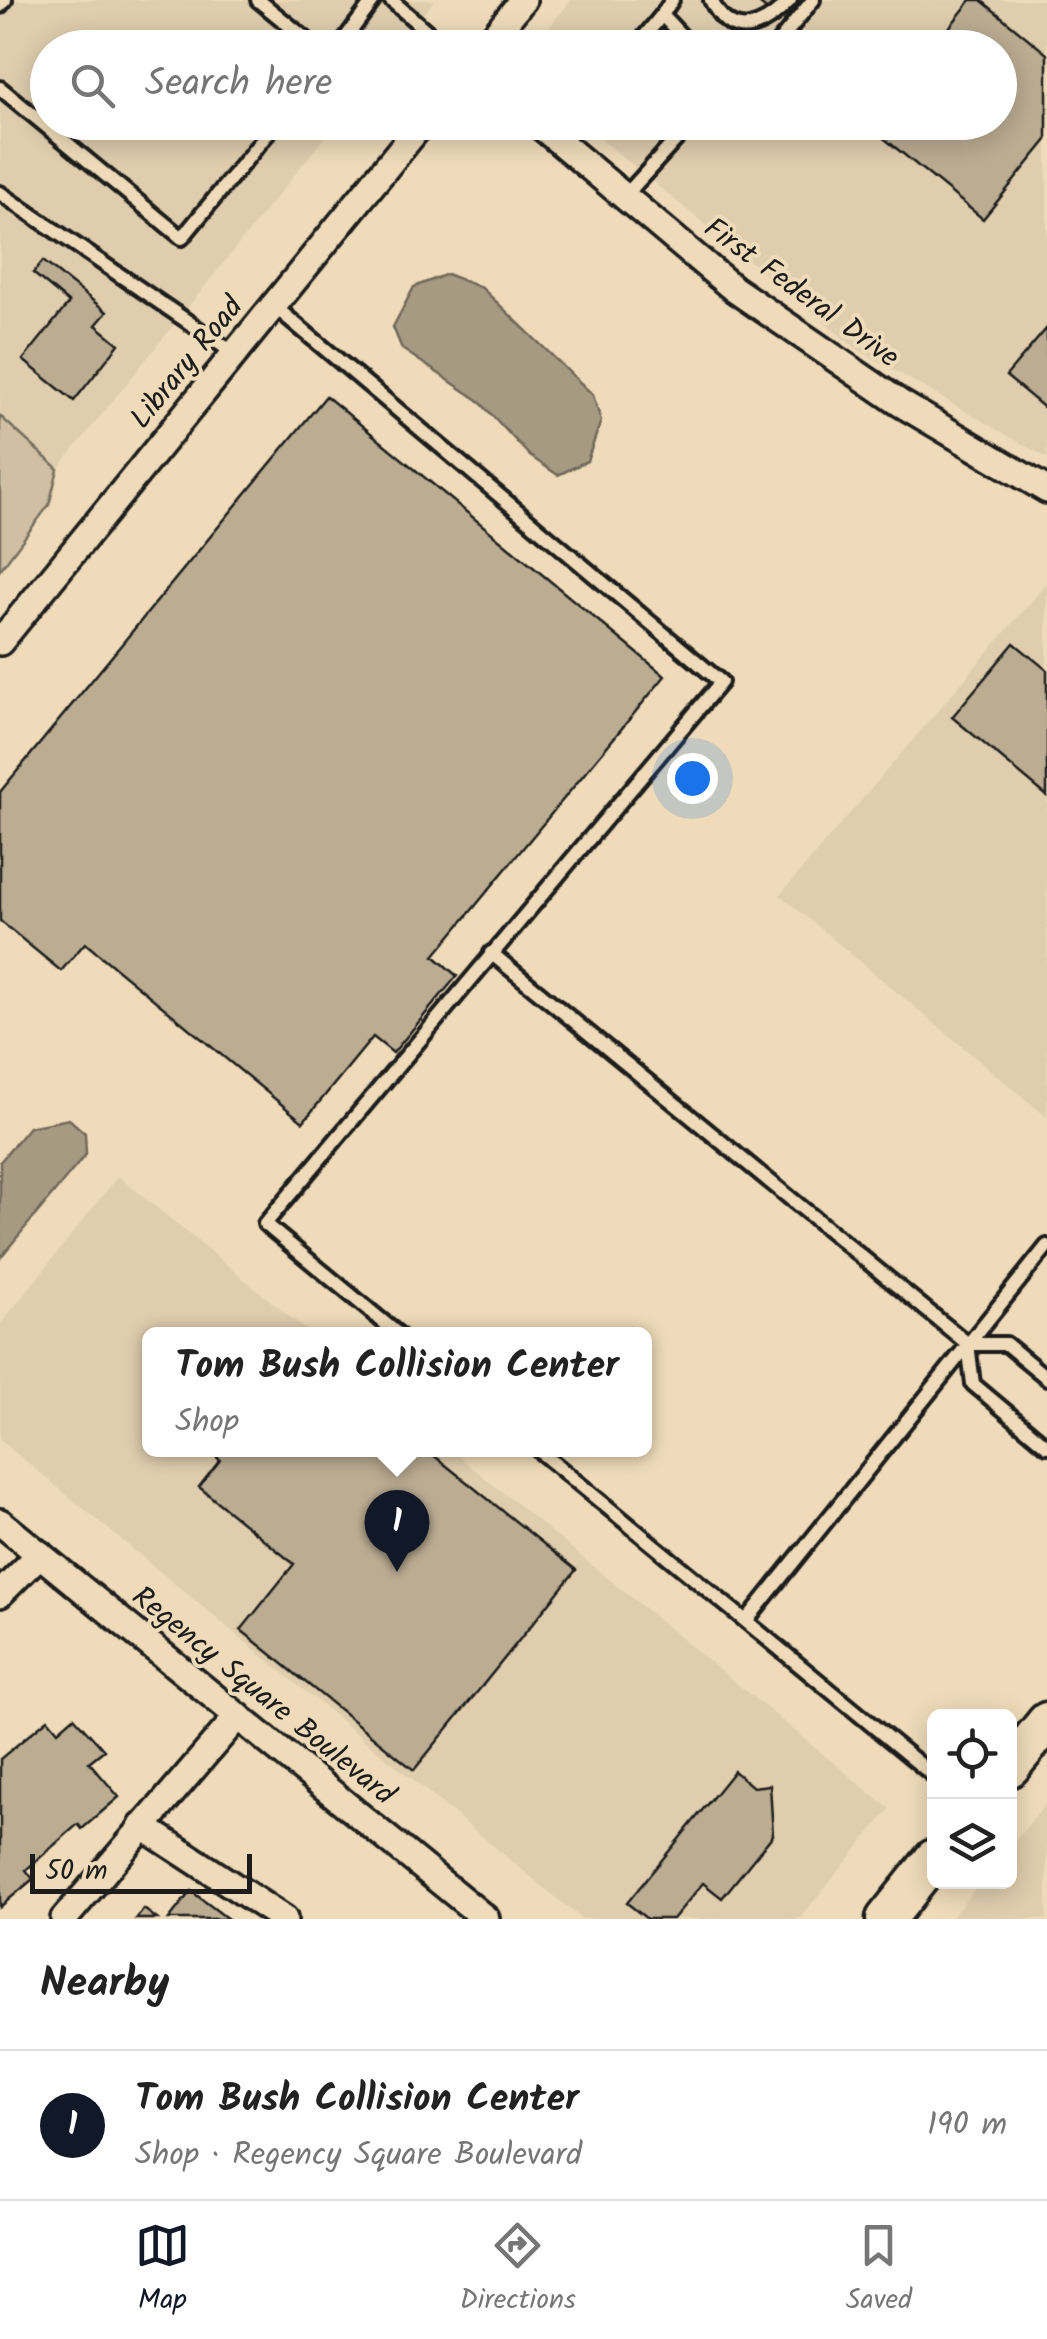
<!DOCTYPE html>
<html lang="en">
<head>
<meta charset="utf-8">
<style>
  :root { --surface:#fff; --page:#f6f6f6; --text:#222; --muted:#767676; --line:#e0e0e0; --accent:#111827 }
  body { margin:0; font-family:Kalam,sans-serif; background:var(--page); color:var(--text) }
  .controls { position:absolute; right:30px; bottom:30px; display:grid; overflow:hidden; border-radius:15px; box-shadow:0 5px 25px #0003 }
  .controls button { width:90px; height:90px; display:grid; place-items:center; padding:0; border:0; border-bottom:2px solid var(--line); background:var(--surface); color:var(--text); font:50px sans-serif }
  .scale { position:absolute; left:30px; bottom:25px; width:222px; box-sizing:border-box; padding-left:10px; border:5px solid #1c1c1c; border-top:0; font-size:28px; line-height:35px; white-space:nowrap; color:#1c1c1c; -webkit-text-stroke:8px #efdbb9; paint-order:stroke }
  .you { position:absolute; left:692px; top:778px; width:35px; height:35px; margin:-25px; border:8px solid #fff; border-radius:50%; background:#1a73e8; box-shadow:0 0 0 15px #1a73e833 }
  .badge { display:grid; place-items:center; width:65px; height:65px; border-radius:50%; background:var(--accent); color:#fff; font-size:32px; font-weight:700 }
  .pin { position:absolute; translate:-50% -82px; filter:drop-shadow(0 2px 5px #0008) }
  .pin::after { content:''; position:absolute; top:52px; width:35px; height:30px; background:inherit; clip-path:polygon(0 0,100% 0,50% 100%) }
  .popup { position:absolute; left:142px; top:1327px; width:510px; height:130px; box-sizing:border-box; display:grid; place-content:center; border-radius:15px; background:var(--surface); filter:drop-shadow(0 2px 8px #0005); font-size:32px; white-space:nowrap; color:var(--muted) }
  .popup b { font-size:38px; color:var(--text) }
  .popup::after { content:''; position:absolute; left:50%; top:100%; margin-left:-20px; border:20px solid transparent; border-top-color:var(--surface) }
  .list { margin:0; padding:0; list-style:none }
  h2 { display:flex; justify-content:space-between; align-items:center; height:130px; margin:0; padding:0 40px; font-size:42px }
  h2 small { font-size:32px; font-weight:400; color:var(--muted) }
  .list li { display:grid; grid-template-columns:65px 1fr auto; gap:30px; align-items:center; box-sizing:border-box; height:150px; padding:0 40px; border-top:2px solid var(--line) }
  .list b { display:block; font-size:38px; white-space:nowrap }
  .list p { margin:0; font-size:32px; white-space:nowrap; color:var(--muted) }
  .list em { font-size:32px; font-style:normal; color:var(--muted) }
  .icon { flex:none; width:55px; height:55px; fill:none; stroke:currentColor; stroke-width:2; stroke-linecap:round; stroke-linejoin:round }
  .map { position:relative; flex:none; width:1047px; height:1919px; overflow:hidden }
  .search { position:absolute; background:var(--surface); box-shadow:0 5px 25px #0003; left:30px; right:30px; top:30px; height:110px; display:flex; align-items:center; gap:25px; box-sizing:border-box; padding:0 35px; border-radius:55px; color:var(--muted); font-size:38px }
  .sheet { height:280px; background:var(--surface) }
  nav { display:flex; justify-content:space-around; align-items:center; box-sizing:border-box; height:140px; border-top:2px solid var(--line); background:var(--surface); font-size:28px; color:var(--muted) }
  nav a { display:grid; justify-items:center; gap:5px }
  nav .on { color:var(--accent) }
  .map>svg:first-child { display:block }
  .built { fill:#dfcdad }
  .green { fill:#d0bfa2; stroke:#766e5f; stroke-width:2.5 }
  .water { fill:#a79a83; stroke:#6f685a; stroke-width:2.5 }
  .building { fill:#bbac92; stroke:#1c1c1c; stroke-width:2.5 }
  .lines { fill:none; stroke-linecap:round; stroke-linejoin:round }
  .lane-casing { stroke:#1c1c1c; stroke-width:20 }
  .street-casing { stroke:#1c1c1c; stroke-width:32 }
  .secondary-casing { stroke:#1c1c1c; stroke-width:45 }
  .lane { stroke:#efdbb9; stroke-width:12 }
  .street { stroke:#efdbb9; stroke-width:25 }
  .secondary { stroke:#efdbb9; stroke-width:38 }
  .labels { text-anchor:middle; stroke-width:8; stroke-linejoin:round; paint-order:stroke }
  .street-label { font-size:30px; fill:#1c1c1c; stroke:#efdbb9 }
</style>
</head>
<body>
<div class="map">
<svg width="1047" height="1919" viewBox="0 0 1047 1919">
  <rect width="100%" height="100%" fill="#efdbb9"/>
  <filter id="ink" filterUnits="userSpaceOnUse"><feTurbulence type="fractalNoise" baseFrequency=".01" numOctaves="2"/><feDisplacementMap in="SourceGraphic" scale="20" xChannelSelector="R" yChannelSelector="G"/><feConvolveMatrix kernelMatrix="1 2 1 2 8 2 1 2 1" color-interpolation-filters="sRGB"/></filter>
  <g filter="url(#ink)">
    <!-- built -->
    <g class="built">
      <path d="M 0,0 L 435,0 L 396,47 L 48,48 L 48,122 L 336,123 L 58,469 L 0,416 Z"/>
      <path d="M 571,0 L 1047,0 L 1047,458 L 857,349 L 581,123 L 1000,122 L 1000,48 L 533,48 Z"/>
      <path d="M 1047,583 L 1047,1117 L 780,895 Z"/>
      <path d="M 118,1176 L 311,1334 L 150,1334 L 150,1450 L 451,1450 L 890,1809 L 799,1919 L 582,1919 L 0,1440 L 0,1325 Z"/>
      <path d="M 1047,1802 L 1047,1919 L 950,1919 L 981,1882 L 1010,1882 L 1010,1847 Z"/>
    </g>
    <!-- green -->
    <path class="green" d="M 0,416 L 58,469 L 49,505 L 0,570 Z"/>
    <!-- water -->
    <g class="water">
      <path d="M 447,274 L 482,288 L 593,395 L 601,421 L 587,461 L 558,475 L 530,456 L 478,400 L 402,349 L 393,327 L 414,287 Z"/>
      <path d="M 69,1119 L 85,1133 L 86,1154 L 0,1258 L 0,1162 L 29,1127 Z"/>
    </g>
    <!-- building -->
    <g class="building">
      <path d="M 755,0 L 780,0 L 770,12 Z"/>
      <path d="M 971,0 L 981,0 L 1047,54 L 1047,140 L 983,219 L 869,126 L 872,122 L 1000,122 L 1000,48 L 933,48 Z"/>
      <path d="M 43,261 L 107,312 L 96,325 L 119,344 L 74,401 L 23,360 L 69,303 L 33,273 Z"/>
      <path d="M 1047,328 L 1047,410 L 1006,376 Z"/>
      <path d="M 326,396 L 665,676 L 434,956 L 457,976 L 393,1053 L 373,1037 L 303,1122 L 85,943 L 61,971 L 0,921 L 0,792 Z"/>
      <path d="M 1014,643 L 1047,670 L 1047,796 L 952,717 Z"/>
      <path d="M 208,1450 L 427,1450 L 576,1570 L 414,1770 L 241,1630 L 294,1564 L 199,1487 L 220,1460 Z"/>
      <path d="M 74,1717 L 104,1750 L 89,1762 L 119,1797 L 82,1829 L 78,1824 L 26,1870 L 33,1879 L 0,1907 L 0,1759 L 48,1719 L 58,1731 Z"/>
      <path d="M 734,1771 L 753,1787 L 770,1785 L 773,1835 L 722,1898 L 703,1883 L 673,1919 L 647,1919 L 627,1903 Z"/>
      <path d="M 191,1891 L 228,1919 L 169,1919 Z"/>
      <path d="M 144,1909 L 157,1919 L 136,1919 Z"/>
    </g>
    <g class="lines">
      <!-- lane casing -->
      <g class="lane-casing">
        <g id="lane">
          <path d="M 258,0 L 317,48"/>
          <path d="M 391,0 L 446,48"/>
          <path d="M 672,0 L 662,15 L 693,48"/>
          <path d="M 711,0 C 732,45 765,27 790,0"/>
          <path d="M 0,6 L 5,0"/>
          <path d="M 338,48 L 374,0"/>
          <path d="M 635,48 L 662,15"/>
          <path d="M 774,48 L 813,0"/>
          <path d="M 0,88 L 182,238 L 277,122"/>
          <path d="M 558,141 L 574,122"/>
          <path d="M 0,193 L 235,354"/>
          <path d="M 624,197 L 692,122"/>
          <path d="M 274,306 L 721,682 L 265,1224 L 398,1334"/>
          <path d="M 491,953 L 968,1344 L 1006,1344 L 1047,1378"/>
          <path d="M 968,1344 L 973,1384 L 1047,1446"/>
          <path d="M 538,1450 L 934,1776"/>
          <path d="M 746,1621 L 1047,1246"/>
        </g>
      </g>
      <!-- street casing -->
      <g class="street-casing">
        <g id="street">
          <path d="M 484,48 L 523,0"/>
          <path d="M 536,122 L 734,289 L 900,403 L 1047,490"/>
          <path d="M 0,642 L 423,122"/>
          <path d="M 0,1522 L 486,1919"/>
          <path d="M 0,1594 L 40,1554"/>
          <path d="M 142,1826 L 284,1919"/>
          <path d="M 64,1919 L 238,1716"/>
        </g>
      </g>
      <!-- secondary casing -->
      <g class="secondary-casing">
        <g id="secondary">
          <path d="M 1010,1767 L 1047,1722"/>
          <path d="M 886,1919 L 934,1859"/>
        </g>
      </g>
      <!-- lane -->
      <use href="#lane" class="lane"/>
      <!-- street -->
      <use href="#street" class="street"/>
      <!-- secondary -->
      <use href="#secondary" class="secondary"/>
    </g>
  </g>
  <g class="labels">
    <!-- street labels -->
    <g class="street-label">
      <text transform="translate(802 292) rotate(36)" y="10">First Federal Drive</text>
      <text transform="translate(186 362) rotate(-51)" y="10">Library Road</text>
      <text transform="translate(264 1695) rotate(39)" y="10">Regency Square Boulevard</text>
    </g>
  </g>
</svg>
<div class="controls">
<button><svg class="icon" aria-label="locate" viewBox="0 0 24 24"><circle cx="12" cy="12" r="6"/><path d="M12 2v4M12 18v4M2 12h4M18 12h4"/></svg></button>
<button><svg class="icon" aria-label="layers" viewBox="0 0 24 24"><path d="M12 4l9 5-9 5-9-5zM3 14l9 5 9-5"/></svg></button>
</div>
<div class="scale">50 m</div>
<div class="you"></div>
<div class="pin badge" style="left:397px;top:1572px">1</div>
<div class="popup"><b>Tom Bush Collision Center</b>Shop</div>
<div class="search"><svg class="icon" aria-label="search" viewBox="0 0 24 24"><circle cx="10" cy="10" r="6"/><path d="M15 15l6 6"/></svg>Search here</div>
</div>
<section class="sheet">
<h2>Nearby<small></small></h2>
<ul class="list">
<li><span class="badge">1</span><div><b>Tom Bush Collision Center</b><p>Shop · Regency Square Boulevard</p></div><em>190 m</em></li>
</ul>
</section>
<nav>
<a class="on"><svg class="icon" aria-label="map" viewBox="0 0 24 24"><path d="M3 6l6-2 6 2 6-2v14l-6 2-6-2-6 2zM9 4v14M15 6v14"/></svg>Map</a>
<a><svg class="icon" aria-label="directions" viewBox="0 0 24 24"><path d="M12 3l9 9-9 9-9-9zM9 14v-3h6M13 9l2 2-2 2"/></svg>Directions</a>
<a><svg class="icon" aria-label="saved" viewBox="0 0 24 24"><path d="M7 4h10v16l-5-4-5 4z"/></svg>Saved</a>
</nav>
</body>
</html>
